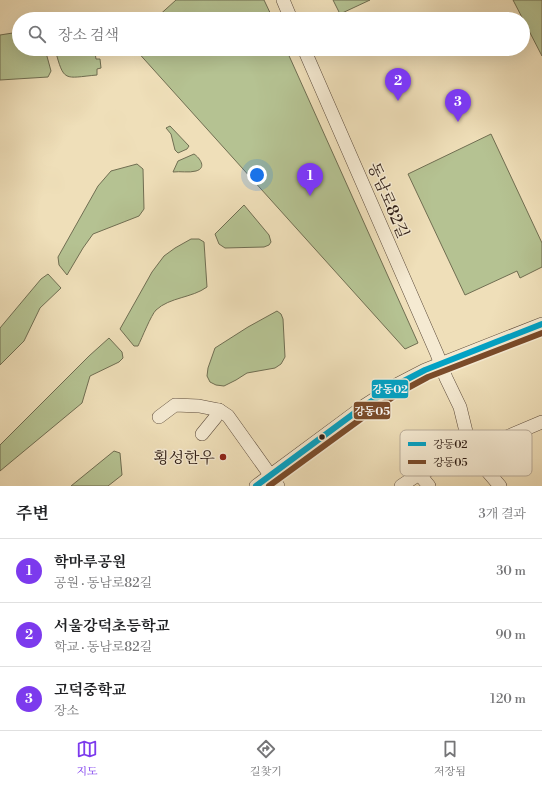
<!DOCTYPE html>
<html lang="ko">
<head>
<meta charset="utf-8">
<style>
  :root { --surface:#fff; --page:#f6f6f6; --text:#202124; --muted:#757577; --line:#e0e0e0; --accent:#7c3aed }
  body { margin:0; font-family:"Libre Bodoni","Noto Serif KR",serif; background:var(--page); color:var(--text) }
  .you { position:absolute; left:257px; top:175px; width:14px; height:14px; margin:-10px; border:3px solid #fff; border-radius:50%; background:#1a73e8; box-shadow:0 0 0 6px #1a73e833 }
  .badge { display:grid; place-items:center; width:26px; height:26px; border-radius:50%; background:var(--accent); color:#fff; font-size:13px; font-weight:700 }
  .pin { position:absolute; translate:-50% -33px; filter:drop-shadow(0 1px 2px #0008) }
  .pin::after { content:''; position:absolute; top:21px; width:14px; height:12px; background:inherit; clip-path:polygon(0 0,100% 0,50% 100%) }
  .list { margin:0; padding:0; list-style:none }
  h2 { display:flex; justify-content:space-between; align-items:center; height:52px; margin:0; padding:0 16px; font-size:17px }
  h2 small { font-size:13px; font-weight:400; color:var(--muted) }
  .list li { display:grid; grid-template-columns:26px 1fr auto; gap:12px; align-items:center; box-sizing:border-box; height:64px; padding:0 16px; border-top:1px solid var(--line) }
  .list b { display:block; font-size:15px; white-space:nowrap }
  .list p { margin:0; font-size:13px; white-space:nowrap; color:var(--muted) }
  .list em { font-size:13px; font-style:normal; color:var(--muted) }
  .icon { flex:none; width:22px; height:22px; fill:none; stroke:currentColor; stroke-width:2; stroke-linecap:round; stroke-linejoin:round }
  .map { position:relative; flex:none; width:542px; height:486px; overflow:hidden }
  .search { position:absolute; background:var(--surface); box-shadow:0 4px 16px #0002; left:12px; right:12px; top:12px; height:44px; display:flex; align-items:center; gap:10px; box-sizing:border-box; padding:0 14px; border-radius:22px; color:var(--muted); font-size:15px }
  .sheet { height:244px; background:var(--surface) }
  nav { display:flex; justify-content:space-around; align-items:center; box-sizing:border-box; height:56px; border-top:1px solid var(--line); background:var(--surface); font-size:11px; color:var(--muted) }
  nav a { display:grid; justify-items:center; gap:2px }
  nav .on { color:var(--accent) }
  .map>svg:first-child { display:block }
  .green { fill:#b5c292; stroke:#706e52 }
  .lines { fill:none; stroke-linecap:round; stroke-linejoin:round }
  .minor-casing { stroke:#5d4c3c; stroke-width:14 }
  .minor { stroke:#f5ead2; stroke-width:13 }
  .bus-1-casing { stroke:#f5ead2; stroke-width:9 }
  .bus-2-casing { stroke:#f5ead2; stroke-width:9 }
  .bus-1 { stroke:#02a2c5; stroke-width:6 }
  .bus-2 { stroke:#7a4b2a; stroke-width:6 }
  .bus-dot { fill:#2c1b13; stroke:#f5ead2; stroke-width:1.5 }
  .poi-dot { fill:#8f2418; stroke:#f5ead2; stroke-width:1.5 }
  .labels { text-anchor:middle; stroke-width:3; stroke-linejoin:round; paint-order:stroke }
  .street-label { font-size:16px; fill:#2c1b13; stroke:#f5ead2 }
  .poi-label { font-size:16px; fill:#2c1b13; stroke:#f5ead2; text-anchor:end }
  .key { fill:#f5ead2; stroke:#b9ac99; stroke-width:1 }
  .key-label { font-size:11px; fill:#2c1b13 }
  .line-badge { stroke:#f5ead2; stroke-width:1.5 }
  .badge-label { font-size:11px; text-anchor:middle; font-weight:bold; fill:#fff }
</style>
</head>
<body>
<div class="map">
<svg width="542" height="486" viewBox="0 0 542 486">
  <rect width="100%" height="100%" fill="#efdfb9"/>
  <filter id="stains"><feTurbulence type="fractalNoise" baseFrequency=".005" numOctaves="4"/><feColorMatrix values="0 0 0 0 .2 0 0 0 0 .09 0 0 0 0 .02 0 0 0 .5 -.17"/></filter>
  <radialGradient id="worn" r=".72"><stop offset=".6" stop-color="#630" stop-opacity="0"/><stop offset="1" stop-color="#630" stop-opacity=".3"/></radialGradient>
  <!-- green -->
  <g class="green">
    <path d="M 176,0 L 264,0 L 273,19 L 155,19 Z"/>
    <path d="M 333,0 L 370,0 L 340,14 Z"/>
    <path d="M 513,0 L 542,0 L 542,56 Z"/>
    <path d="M 19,32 L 19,49 L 45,49 L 51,71 L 48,77 L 0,80 L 0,35 Z"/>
    <path d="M 55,49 L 86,49 L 86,53 L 95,53 L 96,59 L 100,59 L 101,68 L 97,69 L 97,75 C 64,78 64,83 55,49 Z"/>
    <path d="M 135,49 L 286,49 L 418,343 L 405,349 Z"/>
    <path d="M 170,126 L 189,146 L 187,149 L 178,153 L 175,150 L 171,134 L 166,128 Z"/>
    <path d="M 491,134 L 542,243 L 542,267 L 520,278 L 517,271 L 465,295 L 408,174 Z"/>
    <path d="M 194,154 C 200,158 207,168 196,171 C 189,173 180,171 173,172 L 178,161 Z"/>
    <path d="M 137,164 L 143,169 L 144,209 L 139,216 L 93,234 L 83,248 L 67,275 L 59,265 L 58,257 L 98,186 L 111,171 Z"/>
    <path d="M 244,205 L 269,235 L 271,242 L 269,245 L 264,247 L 225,248 L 219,244 L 215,234 Z"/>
    <path d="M 191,239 L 199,239 L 204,242 L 207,287 C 192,298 170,297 156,310 C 151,315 142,338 138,346 L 134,346 L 120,329 L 152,272 L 164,256 L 175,248 Z"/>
    <path d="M 48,274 L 61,288 L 40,308 L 24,341 L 0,365 L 0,328 L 41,279 Z"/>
    <path d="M 277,311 L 281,314 L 283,319 L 285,357 L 281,364 L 275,368 L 247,373 L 236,380 L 224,386 L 216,385 L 210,382 L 207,376 L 208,368 L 215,348 L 248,327 Z"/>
    <path d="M 109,338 L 122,352 L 123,358 L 119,362 L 90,376 L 82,403 L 0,471 L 0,445 L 89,356 Z"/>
    <path d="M 114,451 L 120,453 L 122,475 L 108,486 L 71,486 Z"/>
  </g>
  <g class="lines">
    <!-- minor casing -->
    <g class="minor-casing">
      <g id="minor">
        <path d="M 283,0 L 291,19"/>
        <path d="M 304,49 L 437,354 L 446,378 L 460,407 L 471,452 L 500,486"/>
        <path d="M 159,417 L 175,405 L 199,406 L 219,410 L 228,416 L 278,486"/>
        <path d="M 202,434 L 215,418 L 219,410"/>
        <path d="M 419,474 L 429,486"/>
        <path d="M 256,486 L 364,406 L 398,384 L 425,370 L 542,324"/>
        <path d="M 401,486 L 419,474 L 542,422"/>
      </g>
    </g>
    <!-- minor -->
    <use href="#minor" class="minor"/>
    <!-- bus-1 casing -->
    <g class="bus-1-casing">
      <path id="bus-1" d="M 256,486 L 364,406 L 398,384 L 425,370 L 542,324"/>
    </g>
    <!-- bus-2 casing -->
    <g class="bus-2-casing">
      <path id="bus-2" d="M 269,486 L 369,413 L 402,391 L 428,377 L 542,333"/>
    </g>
    <!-- bus-1 -->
    <use href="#bus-1" class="bus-1"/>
    <!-- bus-2 -->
    <use href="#bus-2" class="bus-2"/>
  </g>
  <!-- markers -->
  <circle class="bus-dot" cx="322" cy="437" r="3.5"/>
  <circle class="poi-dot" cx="223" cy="457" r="4"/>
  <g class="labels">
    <!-- street labels -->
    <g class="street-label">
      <text transform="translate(389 200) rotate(67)" y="6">동남로82길</text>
    </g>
    <!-- poi labels -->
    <g class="poi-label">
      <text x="215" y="463">횡성한우</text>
    </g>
  </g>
  <!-- legend -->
  <rect x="400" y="430" width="132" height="46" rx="6" class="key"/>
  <rect x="408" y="442" width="18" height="4" fill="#02a2c5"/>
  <rect x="408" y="460" width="18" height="4" fill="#7a4b2a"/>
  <g class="key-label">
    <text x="433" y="448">강동02</text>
    <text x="433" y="466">강동05</text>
  </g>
  <g class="line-badge">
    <rect x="371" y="379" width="38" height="20" rx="4" fill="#02a2c5"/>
    <rect x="353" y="401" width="38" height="19" rx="4" fill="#7a4b2a"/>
  </g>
  <g class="badge-label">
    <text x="390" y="393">강동02</text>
    <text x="372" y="415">강동05</text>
  </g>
  <rect width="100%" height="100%" filter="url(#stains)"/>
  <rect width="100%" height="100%" fill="url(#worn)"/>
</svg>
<div class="you"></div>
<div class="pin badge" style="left:310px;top:196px">1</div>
<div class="pin badge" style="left:398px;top:101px">2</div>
<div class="pin badge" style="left:458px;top:122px">3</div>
<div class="search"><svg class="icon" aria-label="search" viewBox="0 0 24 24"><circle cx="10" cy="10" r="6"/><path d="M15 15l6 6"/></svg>장소 검색</div>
</div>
<section class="sheet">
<h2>주변<small>3개 결과</small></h2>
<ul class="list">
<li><span class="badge">1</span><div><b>학마루공원</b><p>공원 · 동남로82길</p></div><em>30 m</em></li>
<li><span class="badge">2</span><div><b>서울강덕초등학교</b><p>학교 · 동남로82길</p></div><em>90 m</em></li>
<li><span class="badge">3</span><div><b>고덕중학교</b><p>장소</p></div><em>120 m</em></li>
</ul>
</section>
<nav>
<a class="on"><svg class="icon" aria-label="map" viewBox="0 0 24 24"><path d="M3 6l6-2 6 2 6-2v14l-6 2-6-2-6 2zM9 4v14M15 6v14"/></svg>지도</a>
<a><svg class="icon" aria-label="directions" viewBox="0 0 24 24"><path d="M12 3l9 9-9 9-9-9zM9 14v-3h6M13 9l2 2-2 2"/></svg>길찾기</a>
<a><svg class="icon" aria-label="saved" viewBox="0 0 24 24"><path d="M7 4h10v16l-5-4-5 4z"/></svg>저장됨</a>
</nav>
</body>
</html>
